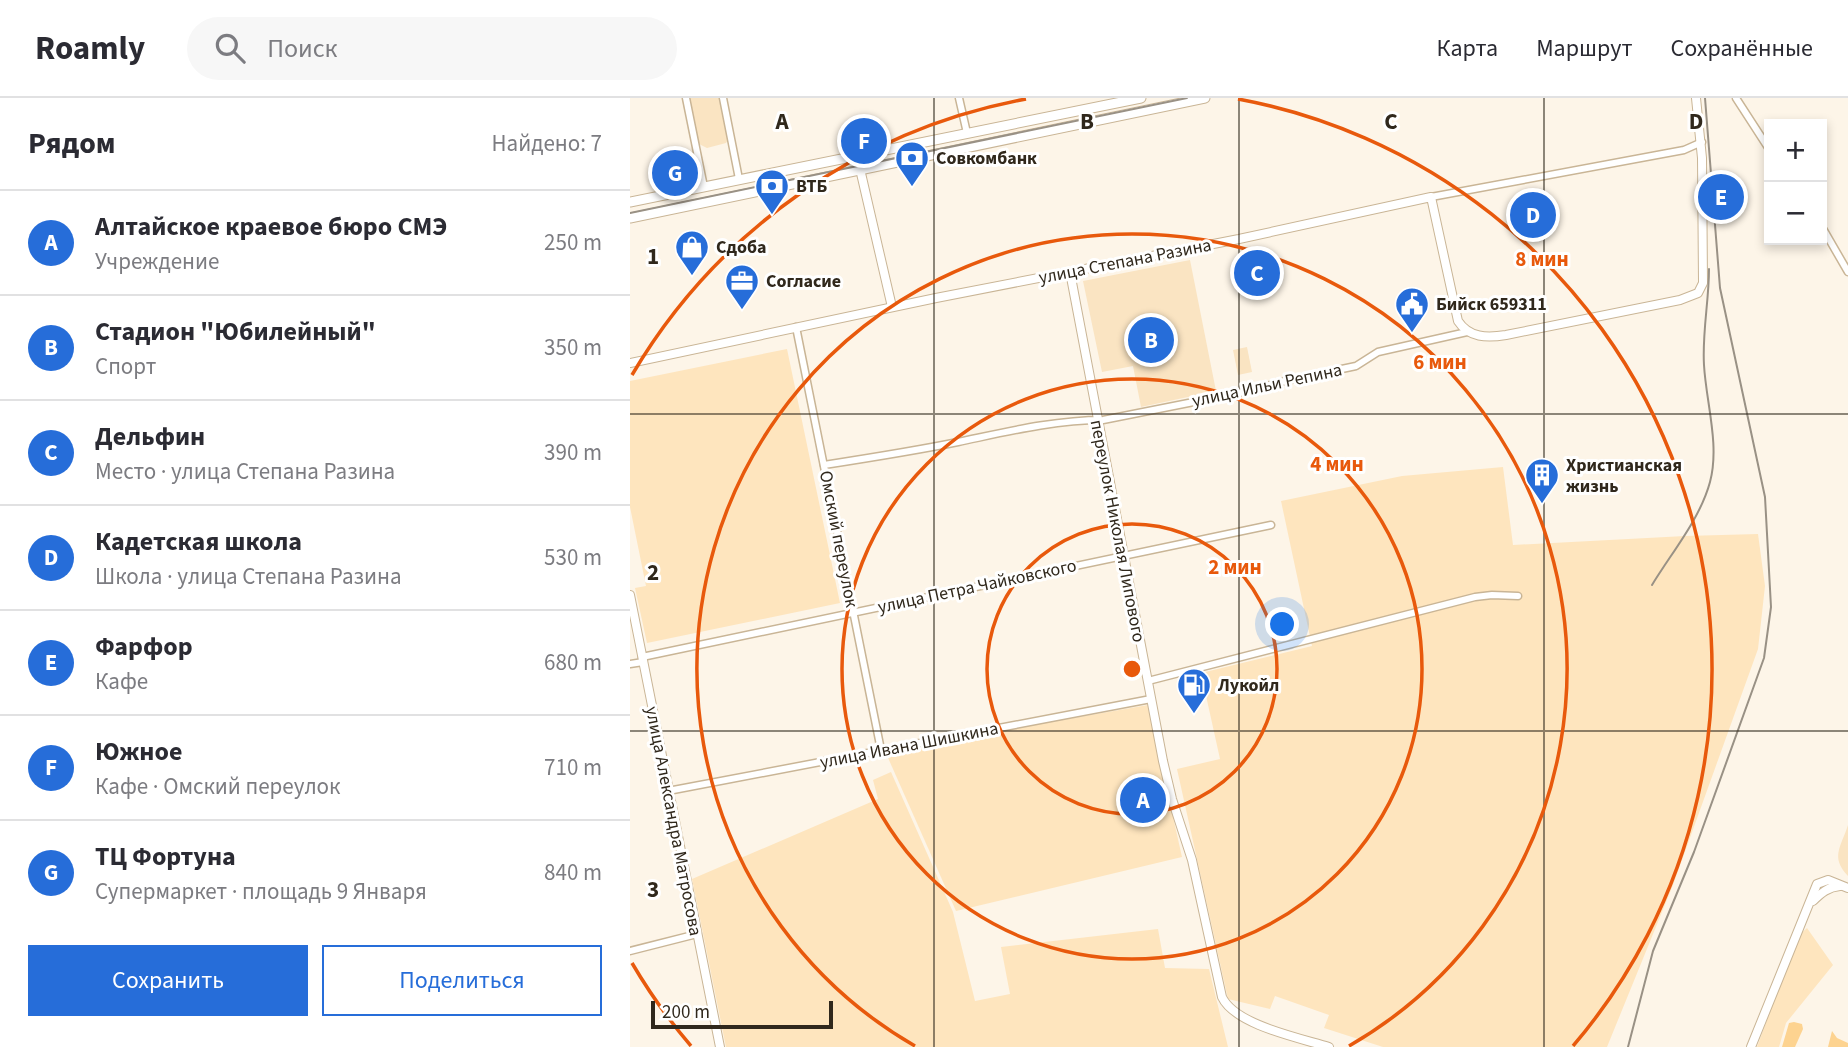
<!DOCTYPE html>
<html lang="ru">
<head>
<meta charset="utf-8">
<style>
  :root { --surface:#fff; --page:#f7f7f7; --text:#2b2b33; --muted:#7c7c81; --line:#e1e1e2; --accent:#266dd9 }
  body { margin:0; font-family:"Source Sans 3",sans-serif; background:var(--page); color:var(--text) }
  .controls { position:absolute; right:21px; top:21px; display:grid; overflow:hidden; border-radius:0px; box-shadow:0 4px 10px #0003 }
  .controls button { width:63px; height:63px; display:grid; place-items:center; padding:0; border:0; border-bottom:2px solid var(--line); background:var(--surface); color:var(--text); font:35px sans-serif }
  .scale { position:absolute; left:21px; bottom:18px; width:182px; box-sizing:border-box; padding-left:7px; border:4px solid #30281c; border-top:0; font-size:19px; line-height:24px; white-space:nowrap; color:#30281c; -webkit-text-stroke:5px #fff; paint-order:stroke }
  .you { position:absolute; left:653px; top:527px; width:24px; height:24px; margin:-18px; border:5px solid #fff; border-radius:50%; background:#1a73e8; box-shadow:0 0 0 10px #1a73e833 }
  .badge { display:grid; place-items:center; width:46px; height:46px; border-radius:50%; background:var(--accent); color:#fff; font-size:23px; font-weight:700 }
  .pin { position:absolute; translate:-50% -50%; border:4px solid #fff; box-shadow:0 2px 7px #0006 }
  .list { margin:0; padding:0; list-style:none }
  h2 { display:flex; justify-content:space-between; align-items:center; height:91px; margin:0; padding:0 28px; font-size:30px }
  h2 small { font-size:23px; font-weight:400; color:var(--muted) }
  .list li { display:grid; grid-template-columns:46px 1fr auto; gap:21px; align-items:center; box-sizing:border-box; height:105px; padding:0 28px; border-top:2px solid var(--line) }
  .list b { display:block; font-size:26px; white-space:nowrap }
  .list p { margin:0; font-size:23px; white-space:nowrap; color:var(--muted) }
  .list em { font-size:23px; font-style:normal; color:var(--muted) }
  .actions { display:flex; gap:14px; padding:21px 28px }
  .actions a { flex:1; padding:16px 0; border:2px solid var(--accent); border-radius:0px; text-align:center; font-size:24px; color:var(--accent) }
  .actions .main { background:var(--accent); color:#fff }
  .icon { flex:none; width:38px; height:38px; fill:none; stroke:currentColor; stroke-width:2; stroke-linecap:round; stroke-linejoin:round }
  .map { position:relative; flex:none; width:1218px; height:949px; overflow:hidden }
  header { display:flex; align-items:center; gap:42px; box-sizing:border-box; height:98px; padding:0 35px; background:var(--surface); border-bottom:2px solid var(--line) }
  header strong { font-size:33px }
  nav { display:flex; gap:38px; margin-inline-start:auto; font-size:24px }
  .search { width:490px; height:63px; background:var(--page); display:flex; align-items:center; gap:18px; box-sizing:border-box; padding:0 24px; border-radius:38px; color:var(--muted); font-size:26px }
  main { display:flex }
  aside { flex:1; background:var(--surface) }
  .map>svg:first-child { display:block }
  .built { fill:#fee5be }
  .green { fill:#fae4c2 }
  .water { fill:#fdd390 }
  .lines { fill:none; stroke-linecap:round; stroke-linejoin:round }
  .minor-casing { stroke:#c9b596; stroke-width:9 }
  .tertiary-casing { stroke:#c9b596; stroke-width:10 }
  .secondary-casing { stroke:#c9b596; stroke-width:11 }
  .minor { stroke:#fff; stroke-width:6 }
  .tertiary { stroke:#fff; stroke-width:8 }
  .secondary { stroke:#fff; stroke-width:9 }
  .tram { stroke:#999185; stroke-width:2 }
  .rail { stroke:#999185; stroke-width:2 }
  .grid { fill:none; stroke:#30281c; stroke-width:2; stroke-opacity:0.55 }
  .ring { fill:none; stroke:#e8590c; stroke-width:3.5 }
  .labels { text-anchor:middle; stroke-width:6; stroke-linejoin:round; paint-order:stroke }
  .poi-label { font-size:18px; font-weight:bold; fill:#30281c; stroke:#fff; text-anchor:start }
  .street-label { font-size:18px; fill:#30281c; stroke:#fff }
  .grid-label { font-size:23px; text-anchor:middle; font-weight:bold; fill:#30281c; stroke:#fff; stroke-width:6; stroke-linejoin:round; paint-order:stroke }
  .centre { fill:#e8590c; stroke:#fff; stroke-width:3.5 }
  .ring-label { font-size:21px; text-anchor:middle; font-weight:bold; fill:#e8590c; stroke:#fff; stroke-width:6; stroke-linejoin:round; paint-order:stroke }
</style>
</head>
<body>
<header>
<strong>Roamly</strong>
<div class="search"><svg class="icon" aria-label="search" viewBox="0 0 24 24"><circle cx="10" cy="10" r="6"/><path d="M15 15l6 6"/></svg>Поиск</div>
<nav><a>Карта</a><a>Маршрут</a><a>Сохранённые</a></nav>
</header>
<main>
<aside>
<h2>Рядом<small>Найдено: 7</small></h2>
<ul class="list">
<li><span class="badge">A</span><div><b>Алтайское краевое бюро СМЭ</b><p>Учреждение</p></div><em>250 m</em></li>
<li><span class="badge">B</span><div><b>Стадион &quot;Юбилейный&quot;</b><p>Спорт</p></div><em>350 m</em></li>
<li><span class="badge">C</span><div><b>Дельфин</b><p>Место · улица Степана Разина</p></div><em>390 m</em></li>
<li><span class="badge">D</span><div><b>Кадетская школа</b><p>Школа · улица Степана Разина</p></div><em>530 m</em></li>
<li><span class="badge">E</span><div><b>Фарфор</b><p>Кафе</p></div><em>680 m</em></li>
<li><span class="badge">F</span><div><b>Южное</b><p>Кафе · Омский переулок</p></div><em>710 m</em></li>
<li><span class="badge">G</span><div><b>ТЦ Фортуна</b><p>Супермаркет · площадь 9 Января</p></div><em>840 m</em></li>
</ul>
<div class="actions"><a class="main">Сохранить</a><a>Поделиться</a></div>
</aside>
<div class="map">
<svg width="1218" height="949" viewBox="0 0 1218 949">
  <rect width="100%" height="100%" fill="#fdf5e8"/>
  <!-- built -->
  <g class="built">
    <path d="M 157,251 L 210,505 L 17,545 L 5,490 L 16,488 L 0,409 L 0,283 Z"/>
    <path d="M 873,369 L 883,447 L 1055,438 L 1128,436 L 1135,488 L 1128,551 L 1043,787 L 977,949 L 753,949 L 694,930 L 699,917 L 645,898 L 640,911 L 598,901 L 547,671 L 590,661 L 571,575 L 682,548 L 651,403 L 772,378 Z"/>
    <path d="M 518,607 L 552,759 L 326,813 L 255,653 Z"/>
    <path d="M 261,674 L 323,814 L 345,903 L 380,896 L 371,849 L 528,831 L 535,870 L 579,871 L 598,949 L 96,949 L 62,781 L 248,701 L 243,682 Z"/>
    <path d="M 1177,830 L 1203,867 L 1156,925 L 1149,949 L 1127,949 L 1168,838 Z"/>
  </g>
  <!-- green -->
  <g class="green">
    <path d="M 60,0 L 90,0 L 99,40 L 96,45 L 77,50 L 69,46 Z"/>
    <path d="M 560,162 L 586,293 L 511,309 L 503,268 L 472,274 L 453,183 Z"/>
    <path d="M 617,249 L 622,274 L 608,277 L 603,252 Z"/>
    <path d="M 1218,727 L 1218,778 C 1200,759 1211,749 1218,727 Z"/>
  </g>
  <!-- water -->
  <g class="water">
    <path d="M 1164,924 L 1172,926 L 1173,931 L 1165,949 L 1152,949 L 1159,925 Z"/>
    <path d="M 1202,933 L 1207,940 L 1218,945 L 1218,949 L 1198,949 Z"/>
  </g>
  <g class="lines">
    <!-- minor casing -->
    <g class="minor-casing">
      <g id="minor">
        <path d="M 56,0 L 74,89"/>
        <path d="M 93,0 L 109,81"/>
        <path d="M 329,0 L 337,35"/>
        <path d="M 1106,0 L 1139,51"/>
        <path d="M 801,99 L 1054,52 L 1072,44"/>
        <path d="M 1192,129 L 1218,174"/>
        <path d="M 166,229 L 251,652"/>
        <path d="M 194,367 C 239,360 284,353 328,344 C 376,334 424,322 473,322 L 624,292 L 650,284 L 726,268 L 748,254 L 837,234"/>
        <path d="M 12,559 L 641,427"/>
        <path d="M 0,566 L 13,564"/>
        <path d="M 518,583 L 845,499 L 862,497 L 888,498"/>
        <path d="M 38,693 L 521,601"/>
        <path d="M 0,853 L 67,836"/>
      </g>
    </g>
    <!-- tertiary casing -->
    <g class="tertiary-casing">
      <g id="tertiary">
        <path d="M 227,58 L 262,209"/>
        <path d="M 440,174 L 533,663 L 542,701 L 562,762 L 592,899 C 605,927 670,940 699,949"/>
        <path d="M 0,265 L 306,200 L 609,141 L 801,99 L 828,223 C 839,240 857,240 876,237 L 1050,202 L 1068,195 L 1073,185 L 1072,60 L 1066,0"/>
        <path d="M 0,497 L 90,949"/>
        <path d="M 1183,803 C 1191,795 1198,789 1210,788"/>
        <path d="M 1121,949 L 1187,786 L 1198,782 L 1218,790"/>
      </g>
    </g>
    <!-- secondary casing -->
    <g class="secondary-casing">
      <g id="secondary">
        <path d="M 0,104 L 511,0"/>
        <path d="M 0,120 L 575,0"/>
      </g>
    </g>
    <!-- minor -->
    <use href="#minor" class="minor"/>
    <!-- tertiary -->
    <use href="#tertiary" class="tertiary"/>
    <!-- secondary -->
    <use href="#secondary" class="secondary"/>
    <!-- tram -->
    <path class="tram" d="M 0,115 L 557,0"/>
    <!-- rail -->
    <g class="rail">
      <path d="M 1022,487 C 1042,454 1070,421 1080,384 C 1090,347 1076,304 1074,267 C 1072,235 1079,203 1079,171"/>
      <path d="M 998,949 L 1023,853 L 1064,754 L 1134,560 L 1141,509 L 1135,399 L 1090,190 L 1075,0"/>
    </g>
  </g>
  <!-- grid -->
  <path class="grid" d="M 304,0 L 304,949M 609,0 L 609,949M 914,0 L 914,949M 0,316 L 1218,316M 0,633 L 1218,633"/>
  <!-- distance rings -->
  <g class="ring">
    <circle cx="502" cy="571" r="145"/>
    <circle cx="502" cy="571" r="290"/>
    <path d="M285 948A435 435 0 1 1 719 948"/>
    <path d="M61 948A580 580 0 0 1 2 865M2 277A580 580 0 0 1 396 1M608 1A580 580 0 0 1 943 948"/>
  </g>
  <!-- icons -->
  <defs>
    <g id="bank-pin" transform="scale(1.75)"><path d="M0 17L-7.5 6A9.5 9.5 0 1 1 7.5 6Z" fill="#266dd9" stroke="#fff"/><path d="M-6-4H6V4H-6ZM0-2.3a2.3 2.3 0 1 0 0 4.6a2.3 2.3 0 1 0 0-4.6Z" fill="#fff"/></g>
    <g id="shop-pin" transform="scale(1.75)"><path d="M0 17L-7.5 6A9.5 9.5 0 1 1 7.5 6Z" fill="#266dd9" stroke="#fff"/><path d="M-5-2.5h2.3a2.7 3.5 0 0 1 5.4 0H5L5.5 6h-11ZM-1.5-2.5h3a1.5 2.3 0 0 0-3 0Z" fill="#fff"/></g>
    <g id="office-pin" transform="scale(1.75)"><path d="M0 17L-7.5 6A9.5 9.5 0 1 1 7.5 6Z" fill="#266dd9" stroke="#fff"/><path d="M-6-3h4V-5.5h4V-3h4V5H-6ZM-1-4.5V-3h2v-1.5ZM-6 0V1H6V0Z" fill="#fff"/></g>
    <g id="civic-pin" transform="scale(1.75)"><path d="M0 17L-7.5 6A9.5 9.5 0 1 1 7.5 6Z" fill="#266dd9" stroke="#fff"/><path d="M-.6-6.5H3V-4.5H.6V-3L4-1V1h2V6H-6V1h2V-1L-.6-3ZM-1.2 2.5V6h2.4V2.5Z" fill="#fff"/></g>
    <g id="building-pin" transform="scale(1.75)"><path d="M0 17L-7.5 6A9.5 9.5 0 1 1 7.5 6Z" fill="#266dd9" stroke="#fff"/><path d="M-4-6H4V6H1V3H-1V6H-4ZM-2.5-4.3h1.7v1.8h-1.7ZM.8-4.3h1.7v1.8H.8ZM-2.5-1h1.7V.8h-1.7ZM.8-1h1.7V.8H.8Z" fill="#fff"/></g>
    <g id="fuel-pin" transform="scale(1.75)"><path d="M0 17L-7.5 6A9.5 9.5 0 1 1 7.5 6Z" fill="#266dd9" stroke="#fff"/><path d="M-5.5-6h7V0h2V4h1.3V-2.5L3-4.5l.8-.8L6-3V5H2.5V1h-1V6h-7ZM-4.2-4.7v3.2H.2V-4.7Z" fill="#fff"/></g>
  </defs>
  <g fill-rule="evenodd">
    <use href="#bank-pin" x="282" y="60"/>
    <use href="#bank-pin" x="142" y="88"/>
    <use href="#shop-pin" x="62" y="149"/>
    <use href="#office-pin" x="112" y="183"/>
    <use href="#civic-pin" x="782" y="206"/>
    <use href="#building-pin" x="912" y="377"/>
    <use href="#fuel-pin" x="564" y="587"/>
  </g>
  <g class="labels">
    <!-- poi labels -->
    <g class="poi-label">
      <text x="306" y="66">Совкомбанк</text>
      <text x="166" y="94">ВТБ</text>
      <text x="86" y="155">Сдоба</text>
      <text x="136" y="189">Согласие</text>
      <text x="806" y="212">Бийск 659311</text>
      <text x="936" y="373">Христианская<tspan x="936" dy="21">жизнь</tspan></text>
      <text x="588" y="593">Лукойл</text>
    </g>
    <!-- street labels -->
    <g class="street-label">
      <text transform="translate(495 163) rotate(-11)" y="6">улица Степана Разина</text>
      <text transform="translate(637 287) rotate(-12)" y="6">улица Ильи Репина</text>
      <text transform="translate(488 433) rotate(79)" y="6">переулок Николая Липового</text>
      <text transform="translate(209 441) rotate(79)" y="6">Омский переулок</text>
      <text transform="translate(347 488) rotate(-12)" y="6">улица Петра Чайковского</text>
      <text transform="translate(279 647) rotate(-11)" y="6">улица Ивана Шишкина</text>
      <text transform="translate(44 723) rotate(79)" y="6">улица Александра Матросова</text>
    </g>
  </g>
  <g class="grid-label">
    <text x="152" y="31">A</text>
    <text x="457" y="31">B</text>
    <text x="761" y="31">C</text>
    <text x="1066" y="31">D</text>
    <text x="23" y="166">1</text>
    <text x="23" y="482">2</text>
    <text x="23" y="799">3</text>
  </g>
  <circle cx="502" cy="571" r="10" class="centre"/>
  <g class="ring-label">
    <text x="912" y="168">8 мин</text>
    <text x="810" y="271">6 мин</text>
    <text x="707" y="373">4 мин</text>
    <text x="605" y="476">2 мин</text>
  </g>
</svg>
<div class="controls">
<button>+</button>
<button>−</button>
</div>
<div class="scale">200 m</div>
<div class="you"></div>
<div class="pin badge" style="left:513px;top:702px">A</div>
<div class="pin badge" style="left:521px;top:242px">B</div>
<div class="pin badge" style="left:627px;top:175px">C</div>
<div class="pin badge" style="left:903px;top:117px">D</div>
<div class="pin badge" style="left:1091px;top:99px">E</div>
<div class="pin badge" style="left:234px;top:43px">F</div>
<div class="pin badge" style="left:45px;top:75px">G</div>
</div>
</main>
</body>
</html>
